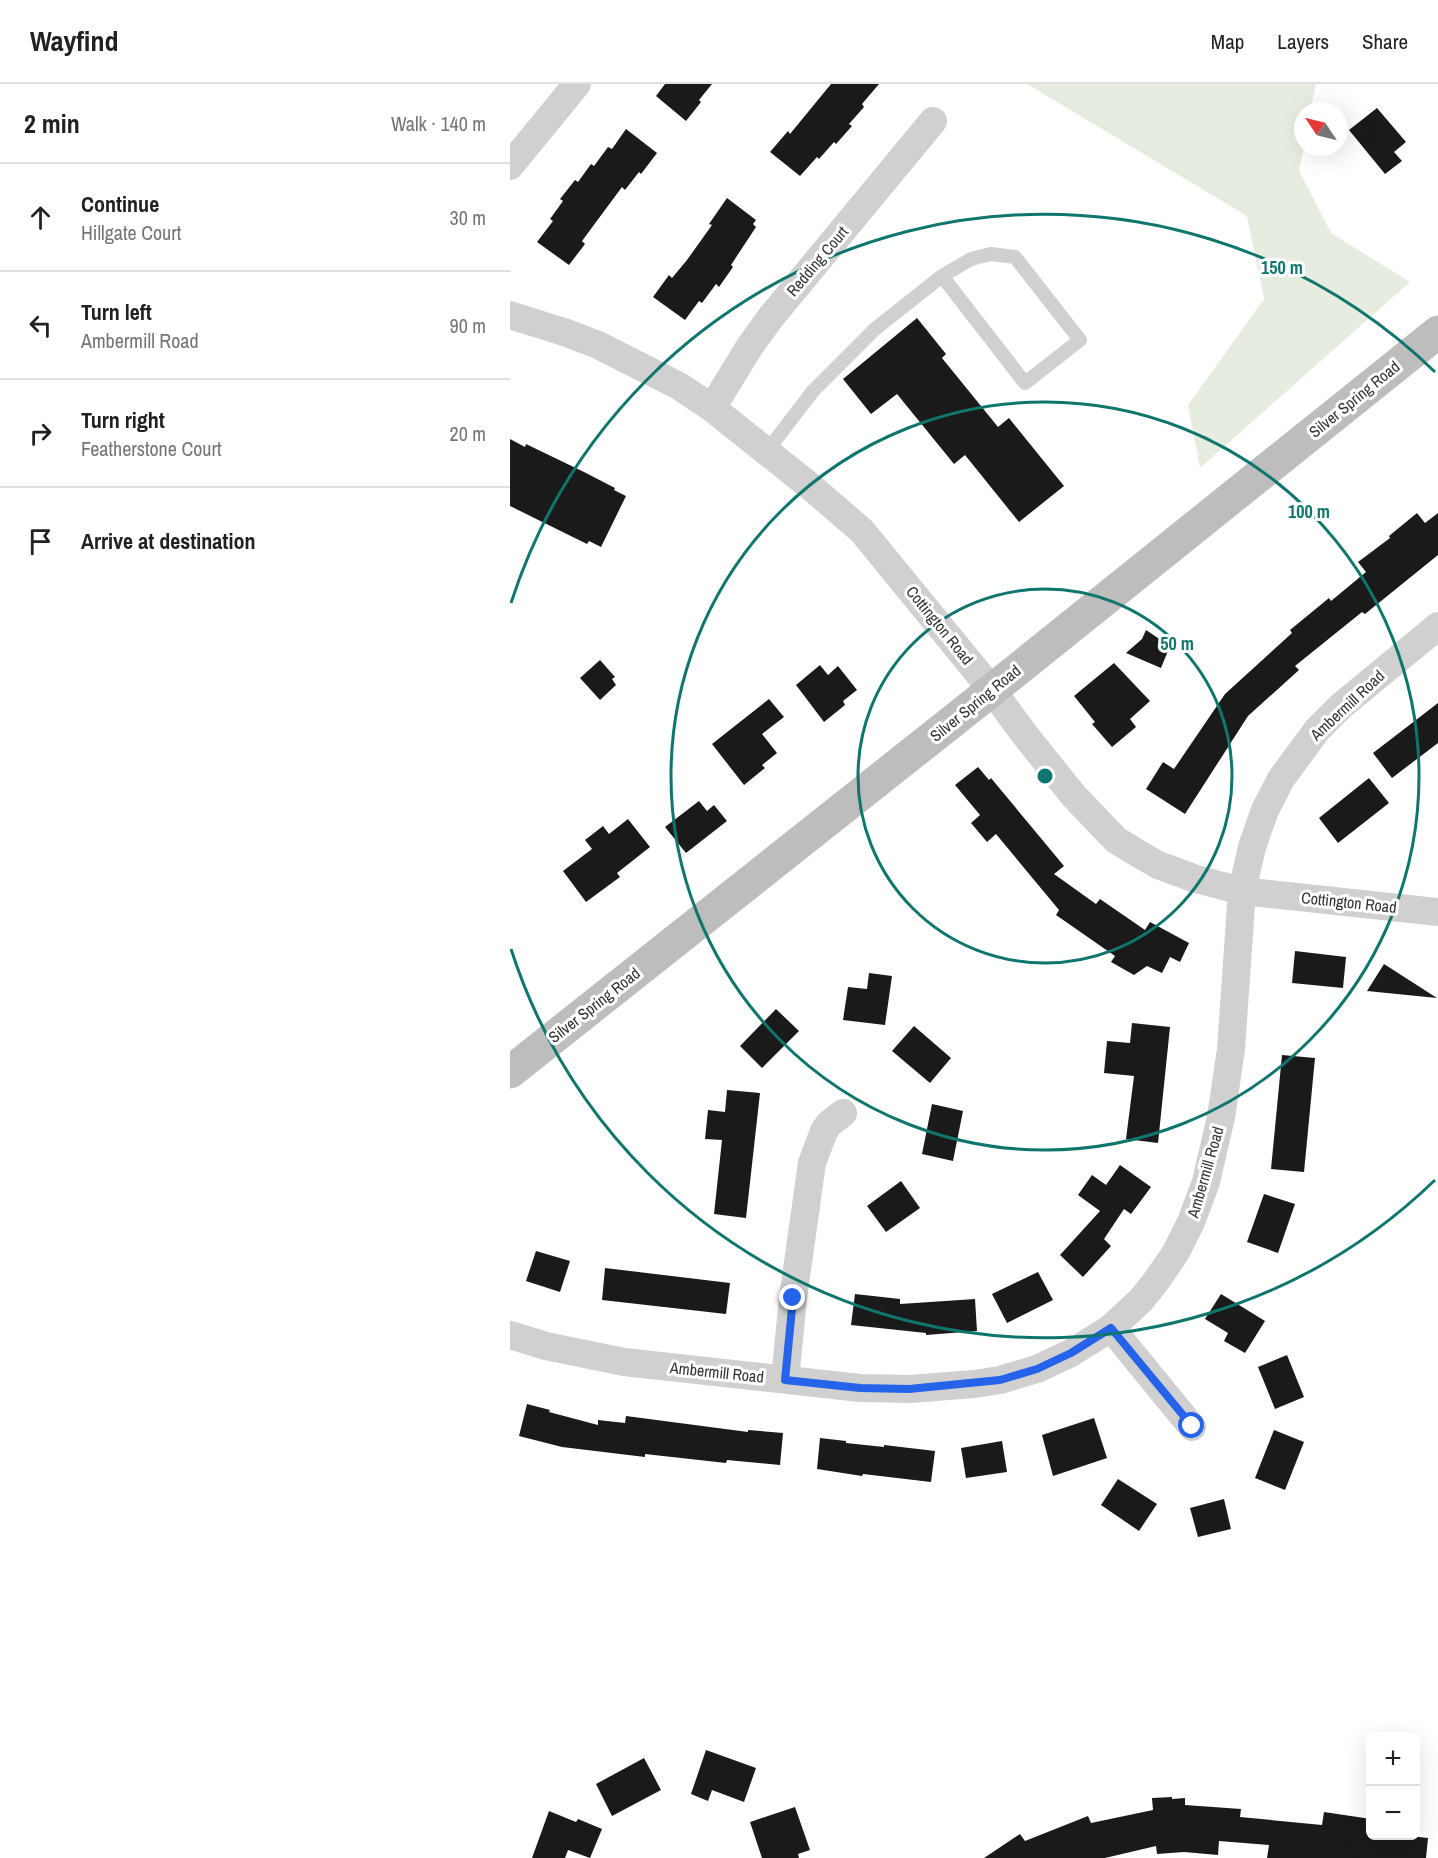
<!DOCTYPE html>
<html lang="en">
<head>
<meta charset="utf-8">
<style>
  :root { --surface:#fff; --page:#f6f6f6; --text:#202124; --muted:#757577; --line:#e0e0e0 }
  body { margin:0; font-family:"Archivo Narrow",sans-serif; background:var(--page); color:var(--text) }
  .controls { position:absolute; right:18px; bottom:18px; display:grid; overflow:hidden; border-radius:9px; box-shadow:0 6px 24px #0002 }
  .controls button { width:54px; height:54px; display:grid; place-items:center; padding:0; border:0; border-bottom:2px solid var(--line); background:var(--surface); color:var(--text); font:30px sans-serif }
  .compass { position:absolute; left:784px; top:18px; width:54px; height:54px; border-radius:50%; background:var(--surface); box-shadow:0 6px 24px #0002; rotate:305deg }
  .stop { position:absolute; width:18px; height:18px; margin:-14px; border:4px solid #2563eb; border-radius:50%; background:#fff }
  .stop.end { background:#2563eb; border-color:#fff; box-shadow:0 2px 6px #0008 }
  .list { margin:0; padding:0; list-style:none }
  h2 { display:flex; justify-content:space-between; align-items:center; height:78px; margin:0; padding:0 24px; font-size:26px }
  h2 small { font-size:20px; font-weight:400; color:var(--muted) }
  .list li { display:grid; grid-template-columns:39px 1fr auto; gap:18px; align-items:center; box-sizing:border-box; height:108px; padding:0 24px; border-top:2px solid var(--line) }
  .list b { display:block; font-size:22px; white-space:nowrap }
  .list p { margin:0; font-size:20px; white-space:nowrap; color:var(--muted) }
  .list em { font-size:20px; font-style:normal; color:var(--muted) }
  .icon { flex:none; width:33px; height:33px; fill:none; stroke:currentColor; stroke-width:2; stroke-linecap:round; stroke-linejoin:round }
  .map { position:relative; flex:none; width:928px; height:1774px; overflow:hidden }
  header { display:flex; align-items:center; gap:36px; box-sizing:border-box; height:84px; padding:0 30px; background:var(--surface); border-bottom:2px solid var(--line) }
  header strong { font-size:28px }
  nav { display:flex; gap:33px; margin-inline-start:auto; font-size:21px }
  main { display:flex }
  aside { flex:1; background:var(--surface) }
  .map>svg:first-child { display:block }
  .green { fill:#e6ecdf }
  .building { fill:#1a1a1a }
  .lines { fill:none; stroke-linecap:round; stroke-linejoin:round }
  .service { stroke:#d0d0d0; stroke-width:14 }
  .minor { stroke:#d0d0d0; stroke-width:28 }
  .secondary { stroke:#bdbdbd; stroke-width:33 }
  .route { stroke:#2563eb; stroke-width:8 }
  .ring { fill:none; stroke:#0f766e; stroke-width:3 }
  .labels { text-anchor:middle; stroke-width:6; stroke-linejoin:round; paint-order:stroke }
  .street-label { font-size:16px; fill:#333; stroke:#fff }
  .centre { fill:#0f766e; stroke:#fff; stroke-width:3 }
  .ring-label { font-size:18px; text-anchor:middle; font-weight:bold; fill:#0f766e; stroke:#fff; stroke-width:6; stroke-linejoin:round; paint-order:stroke }
</style>
</head>
<body>
<header>
<strong>Wayfind</strong>
<nav><a>Map</a><a>Layers</a><a>Share</a></nav>
</header>
<main>
<aside>
<h2>2 min<small>Walk · 140 m</small></h2>
<ul class="list">
<li><svg class="icon" aria-label="ahead" viewBox="0 0 24 24"><path d="M12 20V5M6 11l6-6 6 6"/></svg><div><b>Continue</b><p>Hillgate Court</p></div><em>30 m</em></li>
<li><svg class="icon" aria-label="left" viewBox="0 0 24 24"><path d="M17 20v-9H6M10 6l-5 5 5 5"/></svg><div><b>Turn left</b><p>Ambermill Road</p></div><em>90 m</em></li>
<li><svg class="icon" aria-label="right" viewBox="0 0 24 24"><path d="M7 20v-9h11M14 6l5 5-5 5"/></svg><div><b>Turn right</b><p>Featherstone Court</p></div><em>20 m</em></li>
<li><svg class="icon" aria-label="arrive" viewBox="0 0 24 24"><path d="M6 21V4h12l-3 4 3 4H6"/></svg><div><b>Arrive at destination</b></div></li>
</ul>
</aside>
<div class="map">
<svg width="928" height="1774" viewBox="0 0 928 1774">
  <rect width="100%" height="100%" fill="#fff"/>
  <!-- green -->
  <path class="green" d="M 517,0 L 806,0 L 800,27 L 793,27 L 794,63 L 789,86 L 821,149 L 900,198 L 690,384 L 678,321 L 754,215 L 737,132 Z"/>
  <!-- building -->
  <g class="building">
    <path d="M 155,0 L 202,0 L 189,16 L 191,18 L 176,37 L 146,12 Z"/>
    <path d="M 321,0 L 369,0 L 352,20 L 354,23 L 339,40 L 342,42 L 326,60 L 324,58 L 309,75 L 307,73 L 290,92 L 260,68 L 278,47 L 280,50 Z"/>
    <path d="M 867,24 L 896,58 L 884,68 L 892,77 L 875,90 L 839,46 Z"/>
    <path d="M 116,45 L 147,69 L 131,90 L 129,88 L 115,106 L 112,103 L 72,157 L 75,160 L 59,181 L 27,158 L 43,137 L 40,135 L 53,117 L 50,115 L 65,96 L 68,98 L 81,80 L 84,82 L 98,63 L 102,65 Z"/>
    <path d="M 217,114 L 246,136 L 243,140 L 246,143 L 221,181 L 223,183 L 209,203 L 206,200 L 192,219 L 189,217 L 175,236 L 143,213 L 159,191 L 162,194 L 177,176 L 202,141 L 199,140 Z"/>
    <path d="M 407,234 L 436,270 L 432,274 L 488,343 L 499,334 L 554,402 L 509,438 L 455,371 L 444,380 L 387,310 L 361,330 L 333,295 Z"/>
    <path d="M 0,355 L 15,363 L 16,360 L 74,388 L 105,404 L 104,406 L 116,412 L 91,463 L 79,457 L 77,460 L 0,422 Z"/>
    <path d="M 907,429 L 915,439 L 928,429 L 928,471 L 855,530 L 852,528 L 785,582 L 789,586 L 738,632 L 675,730 L 636,705 L 653,678 L 664,685 L 715,610 L 782,549 L 780,546 L 819,514 L 821,517 L 856,488 L 848,478 L 880,454 L 879,452 Z"/>
    <path d="M 636,546 L 660,562 L 651,584 L 616,569 L 632,555 Z"/>
    <path d="M 90,576 L 105,593 L 102,595 L 106,601 L 90,616 L 70,594 Z"/>
    <path d="M 604,579 L 640,617 L 620,635 L 626,643 L 602,663 L 582,640 L 585,638 L 564,612 Z"/>
    <path d="M 310,581 L 318,591 L 328,582 L 347,606 L 333,617 L 335,621 L 314,638 L 286,601 Z"/>
    <path d="M 259,615 L 274,633 L 252,650 L 267,669 L 252,681 L 255,684 L 234,701 L 202,660 Z"/>
    <path d="M 928,619 L 928,659 L 882,694 L 863,669 Z"/>
    <path d="M 468,683 L 479,696 L 481,694 L 554,782 L 544,790 L 586,820 L 590,815 L 635,846 L 640,838 L 679,859 L 670,878 L 660,873 L 652,889 L 637,882 L 624,891 L 601,878 L 605,872 L 546,831 L 549,826 L 486,750 L 477,758 L 461,739 L 470,731 L 445,701 Z"/>
    <path d="M 859,694 L 879,719 L 828,759 L 809,734 Z"/>
    <path d="M 189,717 L 197,727 L 204,721 L 217,737 L 176,769 L 155,743 Z"/>
    <path d="M 118,735 L 140,763 L 107,789 L 110,793 L 76,818 L 53,787 L 82,765 L 75,756 L 93,742 L 99,750 Z"/>
    <path d="M 785,867 L 836,873 L 833,904 L 782,899 Z"/>
    <path d="M 874,880 L 927,914 L 857,907 Z"/>
    <path d="M 359,889 L 382,892 L 375,941 L 333,936 L 338,903 L 357,905 Z"/>
    <path d="M 266,925 L 289,947 L 252,984 L 230,962 Z"/>
    <path d="M 622,939 L 660,943 L 648,1059 L 616,1055 L 624,992 L 594,989 L 597,957 L 620,959 Z"/>
    <path d="M 404,942 L 441,974 L 420,999 L 382,967 Z"/>
    <path d="M 772,971 L 805,974 L 794,1088 L 761,1085 Z"/>
    <path d="M 217,1006 L 250,1009 L 236,1134 L 204,1130 L 212,1056 L 195,1055 L 198,1026 L 215,1028 Z"/>
    <path d="M 422,1020 L 453,1027 L 443,1077 L 412,1070 Z"/>
    <path d="M 610,1081 L 641,1103 L 621,1130 L 614,1125 L 594,1155 L 601,1162 L 573,1193 L 550,1171 L 590,1127 L 568,1111 L 582,1091 L 596,1101 Z"/>
    <path d="M 391,1097 L 410,1124 L 376,1148 L 357,1122 Z"/>
    <path d="M 754,1110 L 785,1120 L 768,1169 L 737,1158 Z"/>
    <path d="M 26,1167 L 60,1177 L 50,1208 L 16,1197 Z"/>
    <path d="M 95,1184 L 220,1199 L 216,1230 L 92,1216 Z"/>
    <path d="M 528,1188 L 543,1216 L 497,1239 L 482,1210 Z"/>
    <path d="M 345,1210 L 390,1215 L 390,1220 L 465,1215 L 467,1247 L 416,1251 L 416,1249 L 341,1241 Z"/>
    <path d="M 711,1210 L 755,1237 L 735,1269 L 714,1257 L 718,1249 L 695,1235 Z"/>
    <path d="M 777,1271 L 794,1313 L 765,1325 L 748,1283 Z"/>
    <path d="M 17,1320 L 40,1326 L 39,1328 L 88,1341 L 88,1336 L 115,1339 L 116,1332 L 238,1348 L 238,1346 L 273,1349 L 270,1381 L 217,1376 L 216,1379 L 135,1370 L 135,1373 L 52,1363 L 9,1352 Z"/>
    <path d="M 584,1334 L 597,1374 L 543,1392 L 532,1351 Z"/>
    <path d="M 764,1346 L 794,1358 L 775,1406 L 745,1394 Z"/>
    <path d="M 310,1354 L 336,1357 L 336,1359 L 374,1363 L 374,1361 L 425,1367 L 421,1398 L 353,1390 L 352,1392 L 307,1385 Z"/>
    <path d="M 492,1357 L 497,1388 L 456,1394 L 451,1364 Z"/>
    <path d="M 608,1395 L 647,1420 L 629,1447 L 591,1421 Z"/>
    <path d="M 714,1415 L 721,1445 L 688,1453 L 680,1424 Z"/>
    <path d="M 196,1666 L 246,1684 L 234,1718 L 202,1706 L 198,1717 L 181,1710 Z"/>
    <path d="M 134,1674 L 151,1706 L 102,1732 L 86,1700 Z"/>
    <path d="M 662,1713 L 662,1715 L 675,1714 L 675,1721 L 731,1725 L 730,1733 L 812,1741 L 814,1728 L 861,1735 L 861,1752 L 900,1752 L 918,1754 L 916,1774 L 757,1774 L 759,1761 L 709,1757 L 708,1771 L 674,1768 L 647,1770 L 646,1762 L 595,1774 L 474,1774 L 510,1750 L 515,1757 L 578,1732 L 581,1739 L 643,1726 L 642,1714 Z"/>
    <path d="M 285,1723 L 300,1766 L 288,1770 L 289,1774 L 252,1774 L 240,1738 Z"/>
    <path d="M 39,1727 L 66,1738 L 68,1735 L 92,1745 L 80,1774 L 58,1766 L 55,1774 L 22,1774 Z"/>
  </g>
  <g class="lines">
    <!-- service -->
    <path class="service" d="M 257,367 L 303,307 L 365,245 L 432,192 L 461,175 L 481,170 L 505,173 L 570,256 L 515,299 L 432,192"/>
    <!-- minor -->
    <g class="minor">
      <path d="M 0,82 L 67,0"/>
      <path d="M 0,231 L 57,249 L 88,261 L 169,302 L 202,324 L 301,403 L 352,447 L 482,606 L 515,651 L 563,711 L 606,756 L 624,767 L 648,781 L 686,795 L 732,807 L 928,828"/>
      <path d="M 202,324 L 240,262 L 261,233 L 423,37"/>
      <path d="M 601,1244 L 682,1343"/>
      <path d="M 0,1251 L 36,1262 L 114,1278 L 350,1304 L 400,1305 L 464,1300 L 490,1296 L 527,1285 L 561,1269 L 601,1244 L 631,1216 L 647,1196 L 666,1168 L 681,1138 L 696,1098 L 711,1033 L 721,965 L 732,807 L 742,763 L 755,726 L 771,695 L 807,646 L 831,622 L 928,542"/>
      <path d="M 275,1295 L 283,1214 L 302,1079 L 314,1047 L 319,1040 L 333,1029"/>
    </g>
    <!-- secondary -->
    <path class="secondary" d="M 0,988 L 482,606 L 928,248"/>
  </g>
  <g class="lines">
    <!-- route -->
    <path class="route" d="M 283,1214 L 275,1296 L 350,1304 L 399,1305 L 490,1296 L 527,1285 L 561,1269 L 601,1244 L 682,1342"/>
  </g>
  <!-- distance rings -->
  <g class="ring">
    <circle cx="535" cy="692" r="187"/>
    <circle cx="535" cy="692" r="374"/>
    <path d="M925 1096A561 561 0 0 1 1 865M1 519A561 561 0 0 1 925 288"/>
  </g>
  <g class="labels">
    <!-- street labels -->
    <g class="street-label">
      <text transform="translate(307 177) rotate(-50)" y="6">Redding Court</text>
      <text transform="translate(844 315) rotate(-39)" y="6">Silver Spring Road</text>
      <text transform="translate(430 541) rotate(51)" y="6">Cottington Road</text>
      <text transform="translate(465 619) rotate(-39)" y="6">Silver Spring Road</text>
      <text transform="translate(837 621) rotate(-43)" y="6">Ambermill Road</text>
      <text transform="translate(839 818) rotate(6)" y="6">Cottington Road</text>
      <text transform="translate(84 921) rotate(-38)" y="6">Silver Spring Road</text>
      <text transform="translate(695 1088) rotate(-74)" y="6">Ambermill Road</text>
      <text transform="translate(207 1288) rotate(6)" y="6">Ambermill Road</text>
    </g>
  </g>
  <circle cx="535" cy="692" r="9" class="centre"/>
  <g class="ring-label">
    <text x="772" y="190">150 m</text>
    <text x="799" y="434">100 m</text>
    <text x="667" y="566">50 m</text>
  </g>
</svg>
<div class="controls">
<button>+</button>
<button>−</button>
</div>
<svg class="compass" viewBox="-18 -18 36 36"><path d="M0-13l5 13h-10z" fill="#e53935"/><path d="M0 13l5-13h-10z" fill="#757577"/></svg>
<div class="stop" style="left:682px;top:1342px"></div>
<div class="stop end" style="left:283px;top:1214px"></div>
</div>
</main>
</body>
</html>
